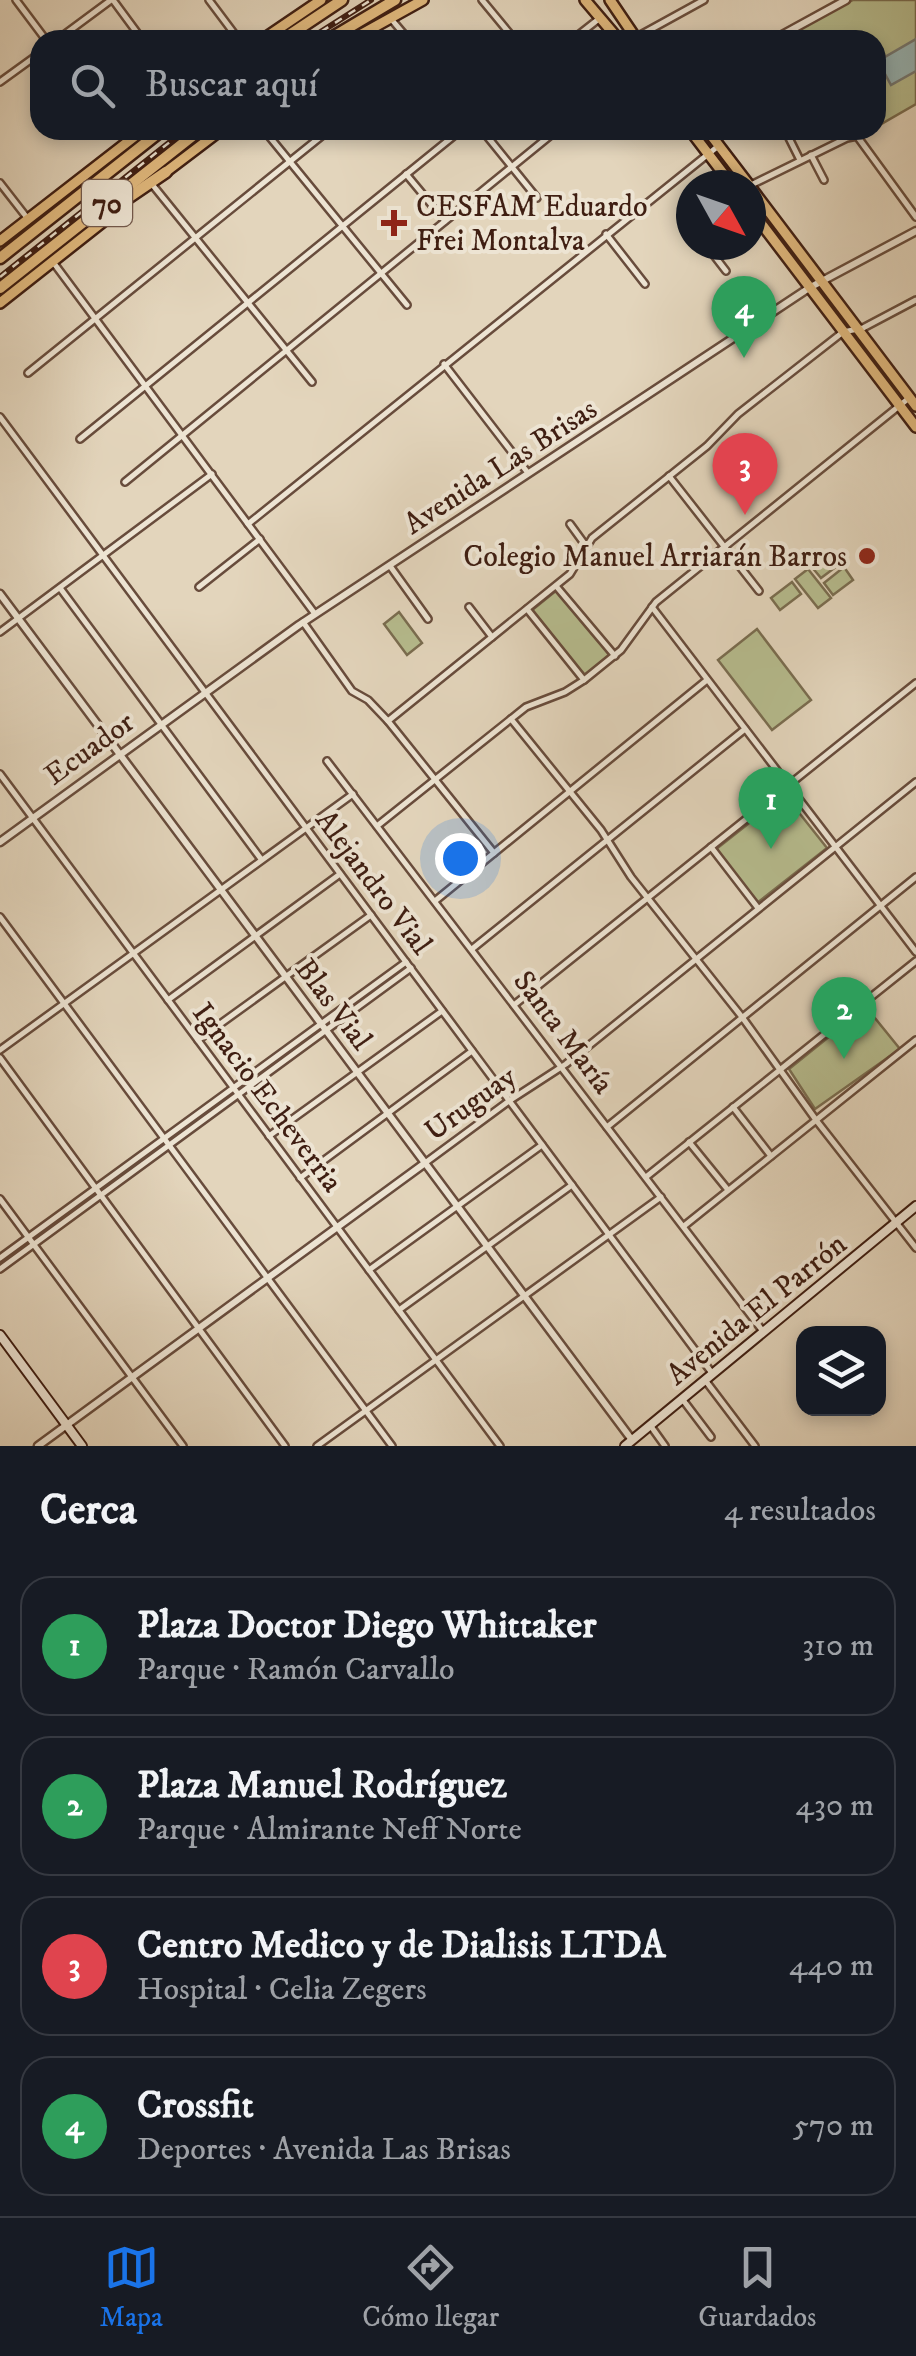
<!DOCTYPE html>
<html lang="es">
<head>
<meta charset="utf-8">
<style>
  :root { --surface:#171b24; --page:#20242c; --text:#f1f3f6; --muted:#9ea1a6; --line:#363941; --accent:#1a73e8 }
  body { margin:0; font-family:"IM FELL DW Pica",serif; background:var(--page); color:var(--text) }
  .controls { position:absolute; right:30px; bottom:30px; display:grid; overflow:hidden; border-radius:20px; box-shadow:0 5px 15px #0003 }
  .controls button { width:90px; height:90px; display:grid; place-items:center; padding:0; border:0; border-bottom:2px solid var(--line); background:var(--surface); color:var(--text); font:50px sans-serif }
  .compass { position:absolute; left:676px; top:170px; width:90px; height:90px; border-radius:50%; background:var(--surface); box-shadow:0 5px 15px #0003; rotate:130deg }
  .you { position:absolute; left:460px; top:858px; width:35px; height:35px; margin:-25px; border:8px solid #fff; border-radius:50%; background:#1a73e8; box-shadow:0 0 0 15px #1a73e833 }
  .badge { display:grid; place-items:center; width:65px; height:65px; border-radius:50%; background:var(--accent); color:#fff; font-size:32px; font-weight:700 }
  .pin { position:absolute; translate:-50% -82px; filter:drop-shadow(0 2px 5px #0008) }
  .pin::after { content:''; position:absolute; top:52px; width:35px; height:30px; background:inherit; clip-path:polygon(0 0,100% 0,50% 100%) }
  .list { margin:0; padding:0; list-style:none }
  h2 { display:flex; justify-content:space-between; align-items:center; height:130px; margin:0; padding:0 40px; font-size:42px }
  h2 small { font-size:32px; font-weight:400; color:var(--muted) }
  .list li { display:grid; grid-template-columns:65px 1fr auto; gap:30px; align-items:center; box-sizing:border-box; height:140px; margin:0 20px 20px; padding:0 20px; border:2px solid var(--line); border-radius:30px }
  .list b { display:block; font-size:38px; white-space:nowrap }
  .list p { margin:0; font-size:32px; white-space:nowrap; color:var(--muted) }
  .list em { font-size:32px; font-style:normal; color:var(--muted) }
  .icon { flex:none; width:55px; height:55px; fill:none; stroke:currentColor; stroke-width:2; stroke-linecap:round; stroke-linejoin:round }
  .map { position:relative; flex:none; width:916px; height:1446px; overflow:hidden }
  .search { position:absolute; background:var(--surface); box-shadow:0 5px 15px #0003; left:30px; right:30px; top:30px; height:110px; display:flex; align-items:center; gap:25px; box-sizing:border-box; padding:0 35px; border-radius:30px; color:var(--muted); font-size:38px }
  .sheet { height:770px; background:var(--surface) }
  nav { display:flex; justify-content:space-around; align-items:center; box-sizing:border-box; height:140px; border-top:2px solid var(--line); background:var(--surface); font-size:28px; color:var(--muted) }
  nav a { display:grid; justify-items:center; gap:5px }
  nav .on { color:var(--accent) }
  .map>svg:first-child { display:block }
  .green { fill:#b6bc8e; stroke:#7a6d50; stroke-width:2.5 }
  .water { fill:#97b7b8; stroke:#747a76; stroke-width:2.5 }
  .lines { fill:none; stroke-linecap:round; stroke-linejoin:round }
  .minor-casing { stroke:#684c3c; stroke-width:10 }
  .tertiary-casing { stroke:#684c3c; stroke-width:11 }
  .secondary-casing { stroke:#3f1e12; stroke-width:12 }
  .primary-casing { stroke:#3f1e12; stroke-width:14 }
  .motorway-casing { stroke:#3f1e12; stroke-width:15 }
  .minor { stroke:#ede4d3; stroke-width:5 }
  .tertiary { stroke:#ede4d3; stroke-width:6 }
  .secondary { stroke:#ede4d3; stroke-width:8 }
  .primary { stroke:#e2ba7e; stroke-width:9 }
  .motorway { stroke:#e2ba7e; stroke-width:10 }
  .rail-casing { stroke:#3f1e12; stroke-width:6 }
  .rail { stroke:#ede4d3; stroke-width:2.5; stroke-dasharray:8; stroke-linecap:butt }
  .poi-dot { fill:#8f2418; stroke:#ede4d3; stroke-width:4 }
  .labels { text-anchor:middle; stroke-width:8; stroke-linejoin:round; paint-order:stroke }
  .shield { fill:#ede4d3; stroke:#73594c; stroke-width:2.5 }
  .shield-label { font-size:28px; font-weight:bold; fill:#3f1e12 }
  .poi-label { font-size:30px; fill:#3f1e12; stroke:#ede4d3; text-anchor:start }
  .street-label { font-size:30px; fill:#3f1e12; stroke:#ede4d3 }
</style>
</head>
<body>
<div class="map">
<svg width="916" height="1446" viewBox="0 0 916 1446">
  <rect width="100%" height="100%" fill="#e3d5bc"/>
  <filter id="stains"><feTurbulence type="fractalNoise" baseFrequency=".002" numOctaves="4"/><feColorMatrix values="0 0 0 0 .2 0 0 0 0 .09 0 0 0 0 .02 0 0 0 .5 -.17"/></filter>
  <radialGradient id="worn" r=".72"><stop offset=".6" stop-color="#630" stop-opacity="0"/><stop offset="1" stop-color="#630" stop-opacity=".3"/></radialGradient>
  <!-- green -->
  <g class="green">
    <path d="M 853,0 L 916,0 L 916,104 L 876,127 L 876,40 L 791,40 L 788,35 Z"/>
    <path d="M 831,550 L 841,563 L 821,578 L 811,566 Z"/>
    <path d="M 844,567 L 853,580 L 833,595 L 824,583 Z"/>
    <path d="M 808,569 L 831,598 L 818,608 L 795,579 Z"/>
    <path d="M 792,582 L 801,594 L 780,610 L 771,598 Z"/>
    <path d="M 557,590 L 610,655 L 584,676 L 531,611 Z"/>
    <path d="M 399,612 L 422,643 L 407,655 L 384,624 Z"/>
    <path d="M 757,629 L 811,700 L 772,730 L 718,660 Z"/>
    <path d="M 785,795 L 827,848 L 757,903 L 715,850 Z"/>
    <path d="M 866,1007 L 900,1049 L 815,1109 L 789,1069 Z"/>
  </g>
  <!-- water -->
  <path class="water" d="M 916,39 L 916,71 L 891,85 L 878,61 Z"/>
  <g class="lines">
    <!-- minor casing -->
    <g class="minor-casing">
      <g id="minor">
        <path d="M 16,0 L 46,40"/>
        <path d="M 113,0 L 141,38"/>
        <path d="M 209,0 L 239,40"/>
        <path d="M 482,0 L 515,40"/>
        <path d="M 392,20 L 409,40"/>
        <path d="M 635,38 L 704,0"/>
        <path d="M 57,40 L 111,0"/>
        <path d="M 572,40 L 600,18"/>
        <path d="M 0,82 L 40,53"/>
        <path d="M 264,130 L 407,305"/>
        <path d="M 482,130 L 537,198"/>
        <path d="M 789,138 L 800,160"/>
        <path d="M 811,155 L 824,180"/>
        <path d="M 406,174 L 445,221"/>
        <path d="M 0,183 L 28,219"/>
        <path d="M 151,183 L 312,382"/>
        <path d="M 751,185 L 847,138 L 857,136 L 916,217"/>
        <path d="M 606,234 L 645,284"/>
        <path d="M 706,245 L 726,271"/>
        <path d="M 712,253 L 723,245"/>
        <path d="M 53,262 L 315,614"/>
        <path d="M 444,364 L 528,473"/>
        <path d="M 28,373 L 329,130"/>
        <path d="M 0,417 L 712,1373"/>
        <path d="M 80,439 L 461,130"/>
        <path d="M 669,476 L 759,591"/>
        <path d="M 125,482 L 557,130"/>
        <path d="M 248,524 L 717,147"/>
        <path d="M 570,524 L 586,546"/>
        <path d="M 390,566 L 428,619"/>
        <path d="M 556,586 L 615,656"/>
        <path d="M 199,587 L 260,539"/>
        <path d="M 60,588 L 261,859"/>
        <path d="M 469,607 L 492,637"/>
        <path d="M 652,607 L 916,952"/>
        <path d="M 527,609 L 584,680"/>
        <path d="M 303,622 L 352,691 L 368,700 L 388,721 L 494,853"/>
        <path d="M 0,632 L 212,474"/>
        <path d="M 511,719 L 601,830 L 631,877 L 742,1017 L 816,1120 L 916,1248"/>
        <path d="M 388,721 L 570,574 L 592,538 L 707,446 L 738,414 L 843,332 L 863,328 L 916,300"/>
        <path d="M 327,761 L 762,1330"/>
        <path d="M 0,774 L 500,1446"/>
        <path d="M 377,826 L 526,707 L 565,692 L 584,680 L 621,650 L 656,602 L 909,398"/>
        <path d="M 711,847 L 758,908"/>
        <path d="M 435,901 L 707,680"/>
        <path d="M 0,917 L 392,1446"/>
        <path d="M 472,949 L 745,729"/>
        <path d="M 168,1000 L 340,874"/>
        <path d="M 514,1005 L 916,683"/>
        <path d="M 198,1040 L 371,915"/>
        <path d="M 0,1050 L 353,794"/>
        <path d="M 0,1058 L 285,1446"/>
        <path d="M 733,1107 L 771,1156"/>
        <path d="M 607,1127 L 916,877"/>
        <path d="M 269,1136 L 442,1011"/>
        <path d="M 689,1142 L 728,1190"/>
        <path d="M 425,1163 L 509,1101 L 566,1064 L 916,782"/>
        <path d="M 646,1177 L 916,961"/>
        <path d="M 300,1178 L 472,1051"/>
        <path d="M 0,1199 L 183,1446"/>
        <path d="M 684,1226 L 916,1040"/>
        <path d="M 0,1258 L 406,962"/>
        <path d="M 0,1269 L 411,968"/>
        <path d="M 369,1270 L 542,1145"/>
        <path d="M 399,1310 L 572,1185"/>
        <path d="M 705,1380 L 755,1446"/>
        <path d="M 683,1400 L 711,1437"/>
        <path d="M 650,1425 L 665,1446"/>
        <path d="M 317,1446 L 661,1197"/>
      </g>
    </g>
    <!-- tertiary casing -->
    <g class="tertiary-casing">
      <g id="tertiary">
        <path d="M 773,40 L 846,0"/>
        <path d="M 0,594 L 632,1440"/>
        <path d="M 0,842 L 299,625 L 809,288 L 916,231"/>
        <path d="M 38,1446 L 425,1163"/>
      </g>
    </g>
    <!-- secondary casing -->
    <g class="secondary-casing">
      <g id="secondary">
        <path d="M 0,1335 L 82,1446"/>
        <path d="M 625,1446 L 916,1206"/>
      </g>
    </g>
    <!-- primary casing -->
    <g class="primary-casing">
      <g id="primary">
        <path d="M 585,0 L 619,40"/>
        <path d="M 610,0 L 637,40"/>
        <path d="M 262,40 L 321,0"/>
        <path d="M 351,40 L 423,0"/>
        <path d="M 690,130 L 732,185"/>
        <path d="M 707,130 L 749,185"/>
        <path d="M 163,174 L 221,130"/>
        <path d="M 751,188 L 916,406"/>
        <path d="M 751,210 L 916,427"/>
        <path d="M 0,241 L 143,130"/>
        <path d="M 0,303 L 119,209"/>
      </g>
    </g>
    <!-- motorway casing -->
    <g class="motorway-casing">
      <g id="motorway">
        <path d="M 282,40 L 342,0"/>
        <path d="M 328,40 L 395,0"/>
        <path d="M 94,221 L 166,172"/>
        <path d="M 0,258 L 162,130"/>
        <path d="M 0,288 L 200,130"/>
      </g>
    </g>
    <!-- minor -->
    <use href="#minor" class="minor"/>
    <!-- tertiary -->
    <use href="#tertiary" class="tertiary"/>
    <!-- secondary -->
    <use href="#secondary" class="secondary"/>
    <!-- primary -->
    <use href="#primary" class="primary"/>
    <!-- motorway -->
    <use href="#motorway" class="motorway"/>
    <!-- rail casing -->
    <g class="rail-casing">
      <g id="rail">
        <path d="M 308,40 L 371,0"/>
        <path d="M 0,277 L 185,130"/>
      </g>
    </g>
    <!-- rail -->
    <use href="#rail" class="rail"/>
  </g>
  <!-- markers -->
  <g class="poi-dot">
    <path d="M389 208h10v10h10v10h-10v10h-10v-10h-10v-10h10z"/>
    <circle cx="867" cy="556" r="10"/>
  </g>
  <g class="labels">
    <!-- shield labels -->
    <rect class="shield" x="82" y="180" width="50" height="46" rx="8"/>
    <g class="shield-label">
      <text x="107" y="213">70</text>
    </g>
    <!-- poi labels -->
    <g class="poi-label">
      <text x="416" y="216">CESFAM Eduardo<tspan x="416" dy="34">Frei Montalva</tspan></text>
      <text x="847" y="566" text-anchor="end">Colegio Manuel Arriarán Barros</text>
    </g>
    <!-- street labels -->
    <g class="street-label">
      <text transform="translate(500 466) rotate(-33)" y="10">Avenida Las Brisas</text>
      <text transform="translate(89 748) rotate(-36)" y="10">Ecuador</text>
      <text transform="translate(374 882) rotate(53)" y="10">Alejandro Vial</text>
      <text transform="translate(334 1004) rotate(53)" y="10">Blas Vial</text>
      <text transform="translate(564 1032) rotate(53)" y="10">Santa María</text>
      <text transform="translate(268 1097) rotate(53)" y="10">Ignacio Echeverria</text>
      <text transform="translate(470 1103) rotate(-36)" y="10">Uruguay</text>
      <text transform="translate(756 1309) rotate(-39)" y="10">Avenida El Parrón</text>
    </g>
  </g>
  <rect width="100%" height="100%" filter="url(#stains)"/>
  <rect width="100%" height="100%" fill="url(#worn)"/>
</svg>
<div class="controls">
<button><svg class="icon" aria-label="layers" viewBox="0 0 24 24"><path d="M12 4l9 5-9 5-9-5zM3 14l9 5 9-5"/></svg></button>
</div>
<svg class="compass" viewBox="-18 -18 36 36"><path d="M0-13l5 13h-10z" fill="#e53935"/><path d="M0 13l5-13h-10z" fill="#9ea1a6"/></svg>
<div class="you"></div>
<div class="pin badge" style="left:771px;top:849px;background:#2e9e5b">1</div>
<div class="pin badge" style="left:844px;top:1059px;background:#2e9e5b">2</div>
<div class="pin badge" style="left:745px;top:515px;background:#e0444e">3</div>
<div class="pin badge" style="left:744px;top:358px;background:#2e9e5b">4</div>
<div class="search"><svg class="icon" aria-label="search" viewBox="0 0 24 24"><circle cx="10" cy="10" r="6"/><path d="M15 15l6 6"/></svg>Buscar aquí</div>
</div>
<section class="sheet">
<h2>Cerca<small>4 resultados</small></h2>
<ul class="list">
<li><span class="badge" style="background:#2e9e5b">1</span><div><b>Plaza Doctor Diego Whittaker</b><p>Parque · Ramón Carvallo</p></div><em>310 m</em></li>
<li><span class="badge" style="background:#2e9e5b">2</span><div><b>Plaza Manuel Rodríguez</b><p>Parque · Almirante Neff Norte</p></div><em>430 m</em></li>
<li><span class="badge" style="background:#e0444e">3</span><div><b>Centro Medico y de Dialisis LTDA</b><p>Hospital · Celia Zegers</p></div><em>440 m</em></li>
<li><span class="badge" style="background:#2e9e5b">4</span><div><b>Crossfit</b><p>Deportes · Avenida Las Brisas</p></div><em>570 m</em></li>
</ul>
</section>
<nav>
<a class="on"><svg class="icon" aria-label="map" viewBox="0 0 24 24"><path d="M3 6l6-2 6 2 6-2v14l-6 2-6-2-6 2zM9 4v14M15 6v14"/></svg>Mapa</a>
<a><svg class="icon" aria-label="directions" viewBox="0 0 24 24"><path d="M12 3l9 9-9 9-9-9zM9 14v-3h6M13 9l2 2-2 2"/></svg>Cómo llegar</a>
<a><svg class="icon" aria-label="saved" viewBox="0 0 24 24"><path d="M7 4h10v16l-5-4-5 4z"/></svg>Guardados</a>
</nav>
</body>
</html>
